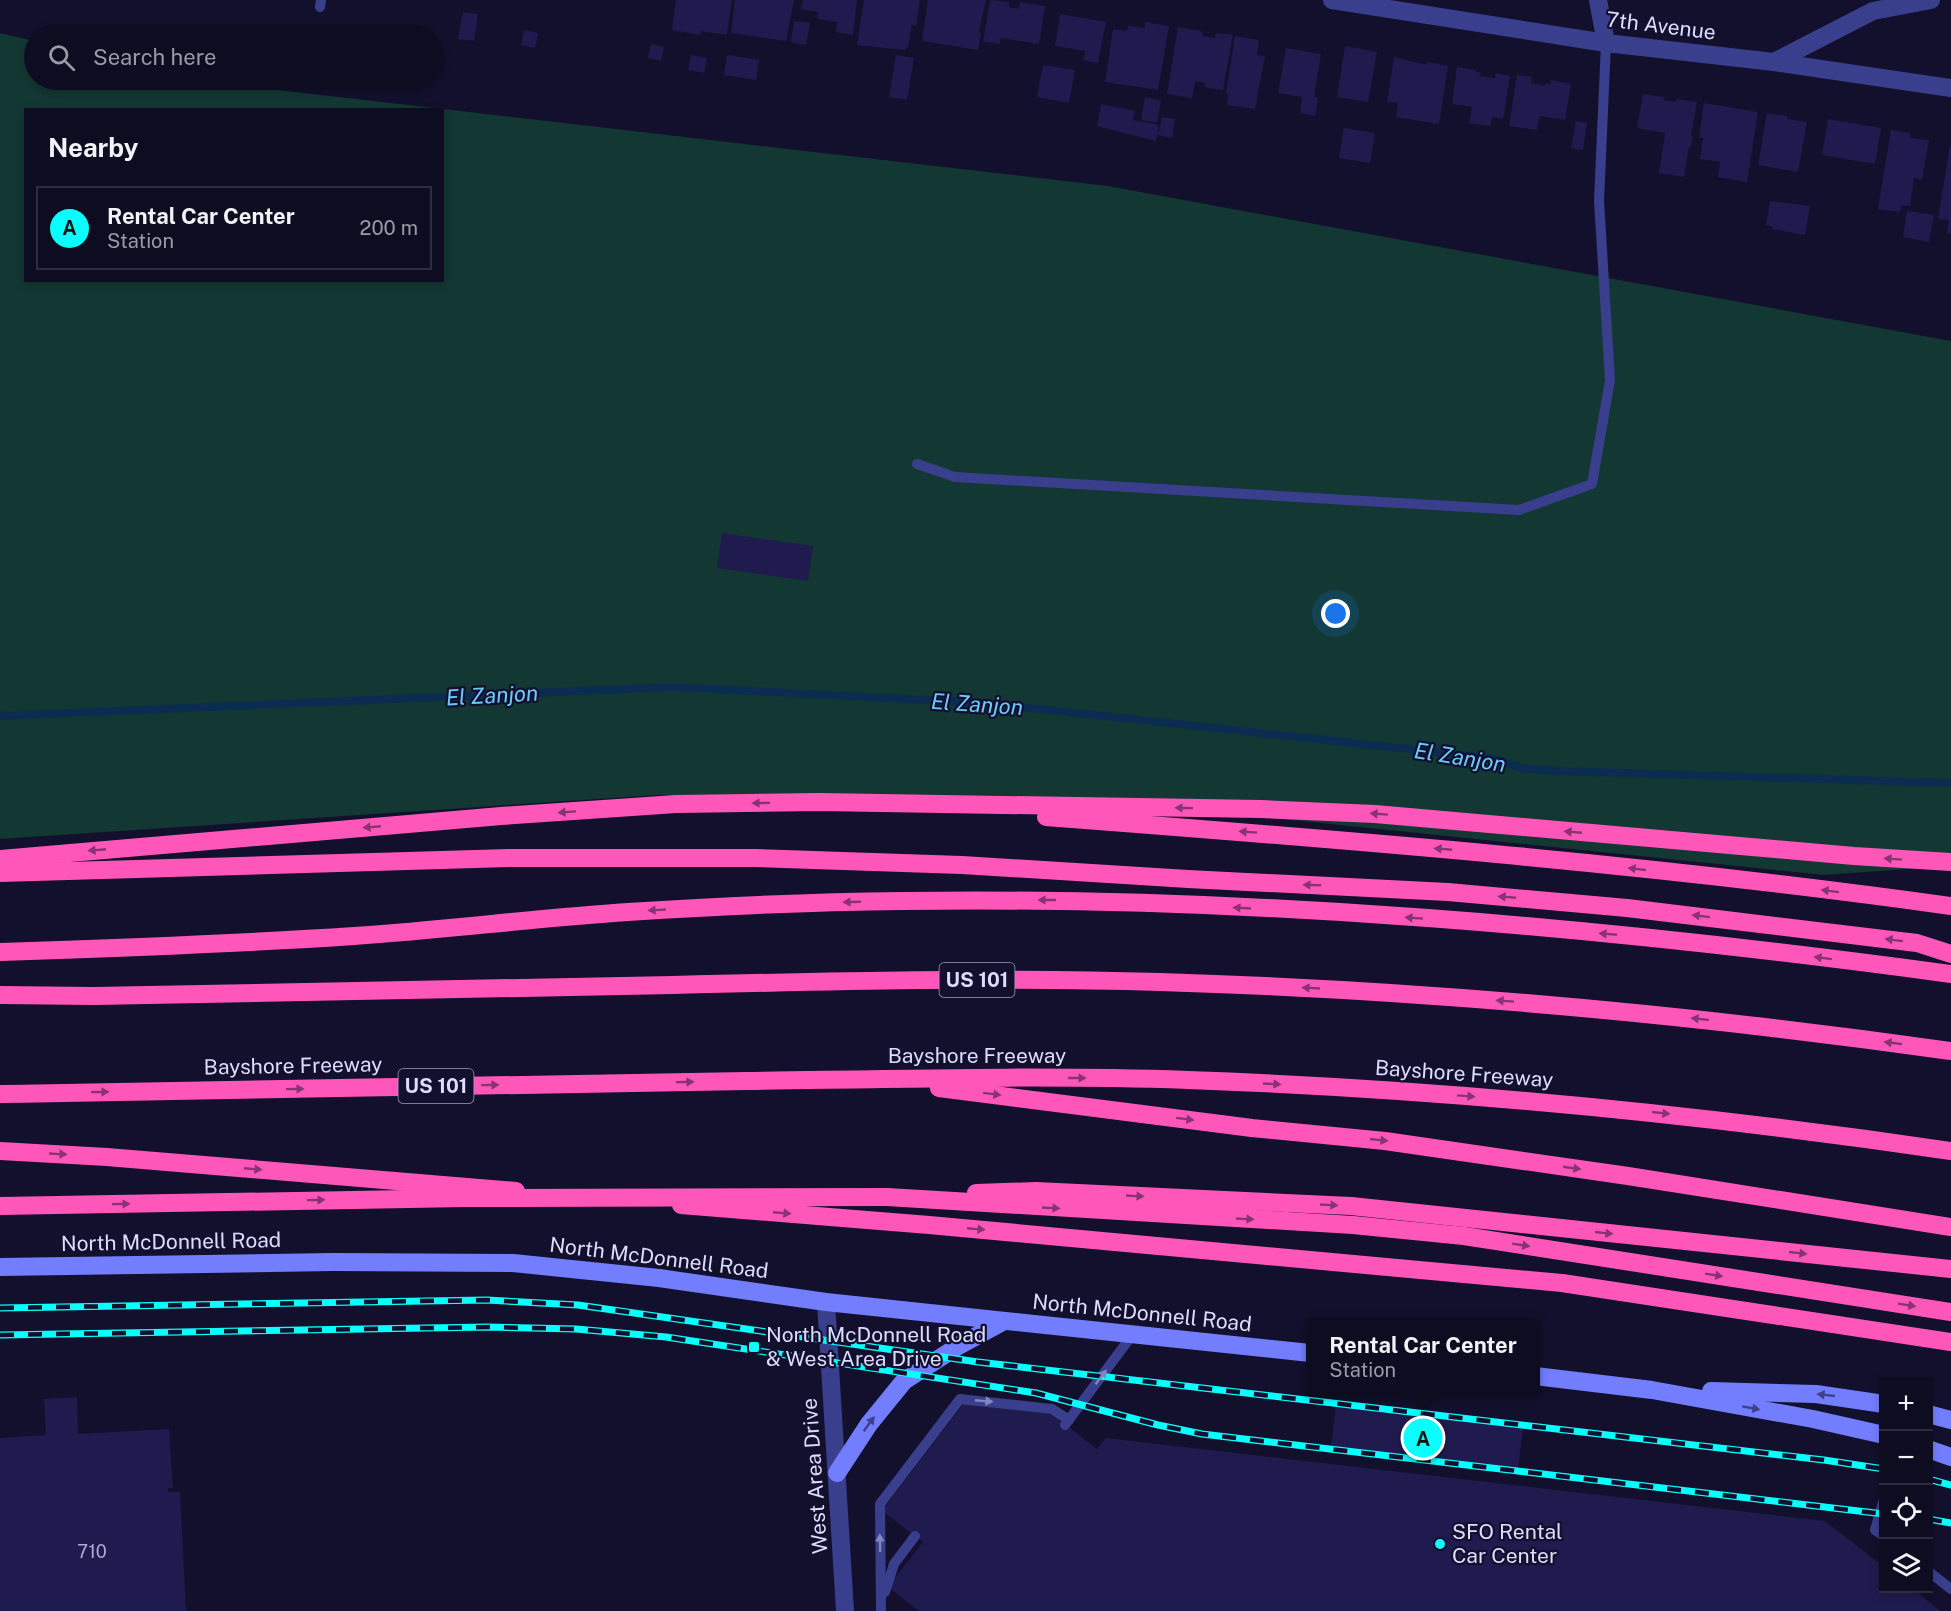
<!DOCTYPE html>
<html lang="en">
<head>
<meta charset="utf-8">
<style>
  :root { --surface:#0e0c21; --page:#17152a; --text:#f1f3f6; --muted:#9b9ba5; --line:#2e2c3f; --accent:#08fffd }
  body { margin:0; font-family:"Public Sans",sans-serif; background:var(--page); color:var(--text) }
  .controls { position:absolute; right:18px; bottom:18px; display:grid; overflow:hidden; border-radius:0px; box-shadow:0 3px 9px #0003 }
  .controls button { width:54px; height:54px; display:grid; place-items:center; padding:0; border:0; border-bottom:2px solid var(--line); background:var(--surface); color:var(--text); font:30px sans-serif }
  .you { position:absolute; left:1336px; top:614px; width:21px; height:21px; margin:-15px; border:4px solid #fff; border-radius:50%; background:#1a73e8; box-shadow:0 0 0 9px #1a73e833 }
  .badge { display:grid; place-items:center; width:39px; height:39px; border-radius:50%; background:var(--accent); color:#111; font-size:20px; font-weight:700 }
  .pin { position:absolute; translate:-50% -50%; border:3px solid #fff; box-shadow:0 2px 6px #0006 }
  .popup { position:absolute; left:1306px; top:1318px; width:234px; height:78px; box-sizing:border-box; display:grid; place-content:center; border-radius:0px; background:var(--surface); filter:drop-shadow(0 2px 4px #0005); font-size:20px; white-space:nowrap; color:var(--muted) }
  .popup b { font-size:22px; color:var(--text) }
  .popup::after { content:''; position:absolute; left:50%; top:100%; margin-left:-12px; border:12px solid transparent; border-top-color:var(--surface) }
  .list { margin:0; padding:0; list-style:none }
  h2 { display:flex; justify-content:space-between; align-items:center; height:78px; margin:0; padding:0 24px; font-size:26px }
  h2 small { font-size:20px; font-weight:400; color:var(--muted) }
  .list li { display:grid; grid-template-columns:39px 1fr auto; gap:18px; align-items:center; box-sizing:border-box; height:84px; margin:0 12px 12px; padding:0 12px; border:2px solid var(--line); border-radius:0px }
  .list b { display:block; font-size:22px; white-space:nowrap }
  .list p { margin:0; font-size:20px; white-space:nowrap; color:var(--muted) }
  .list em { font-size:20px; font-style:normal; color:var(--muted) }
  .icon { flex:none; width:33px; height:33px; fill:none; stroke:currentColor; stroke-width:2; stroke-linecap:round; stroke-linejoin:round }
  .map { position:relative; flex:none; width:1951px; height:1611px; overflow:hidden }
  .search { position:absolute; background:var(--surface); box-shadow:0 3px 9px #0003; left:24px; top:24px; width:420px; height:66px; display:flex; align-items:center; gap:15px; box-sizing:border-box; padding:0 21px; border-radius:33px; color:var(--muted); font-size:22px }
  .panel { position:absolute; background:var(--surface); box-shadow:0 3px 9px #0003; left:24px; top:108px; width:420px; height:174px; border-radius:0px }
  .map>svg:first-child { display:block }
  .green { fill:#133732; fill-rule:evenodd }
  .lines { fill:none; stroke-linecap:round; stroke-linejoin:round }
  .stream { stroke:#0b2c51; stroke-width:8 }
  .building { fill:#201b4e }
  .lane { stroke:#393f8d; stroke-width:10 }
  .street { stroke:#393f8d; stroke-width:18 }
  .secondary { stroke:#737eff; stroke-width:18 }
  .highway { stroke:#ff57b9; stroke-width:18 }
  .rail-casing { stroke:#08fffd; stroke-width:7 }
  .rail { stroke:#12102c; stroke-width:4.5; stroke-dasharray:14; stroke-linecap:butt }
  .highway-bridge { stroke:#ff57b9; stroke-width:18 }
  .oneway { fill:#883472 }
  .oneway2 { fill:#8286c0 }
  .oneway3 { fill:#3e428b }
  .poi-dot { fill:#08fffd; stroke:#12102c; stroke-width:2 }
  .labels { text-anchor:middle; stroke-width:4.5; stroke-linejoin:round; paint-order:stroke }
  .number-label { font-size:18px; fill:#adacd3 }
  .shield { fill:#12102c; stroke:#9f9fc0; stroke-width:1.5 }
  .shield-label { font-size:20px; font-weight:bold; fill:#dcdcff }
  .street-label { font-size:21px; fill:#dcdcff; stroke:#12102c }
  .poi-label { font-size:21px; fill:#dcdcff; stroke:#12102c; text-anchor:start }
  .water-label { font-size:22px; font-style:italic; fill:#6acaff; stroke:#12102c }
</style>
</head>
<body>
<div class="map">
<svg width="1951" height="1611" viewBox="0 0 1951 1611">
  <rect width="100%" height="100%" fill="#12102c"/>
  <!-- green -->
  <path class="green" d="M 0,33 L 34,41 L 34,80 L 208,80 L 235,85 L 1108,186 L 1951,341 L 1951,866 L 1824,875 L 1253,816 L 658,795 L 0,839 ZM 26,110 L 442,110 L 442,280 L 26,280 Z"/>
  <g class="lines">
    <!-- stream -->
    <path class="stream" d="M 0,716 L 673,687 L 984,703 L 1491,758 L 1522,768 L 1556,771 L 1951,783"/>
  </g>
  <!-- building -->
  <g class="building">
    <path d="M 676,0 L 732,0 L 727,35 L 701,31 L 700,35 L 672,30 Z"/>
    <path d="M 735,0 L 794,0 L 786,41 L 731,33 Z"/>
    <path d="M 803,0 L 857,0 L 853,35 L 836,32 L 837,22 L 817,19 L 818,12 L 801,9 Z"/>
    <path d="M 864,0 L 920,0 L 916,26 L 912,25 L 908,47 L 904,50 L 857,45 Z"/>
    <path d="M 928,0 L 986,0 L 979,32 L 981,33 L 978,50 L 922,41 Z"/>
    <path d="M 990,0 L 1009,2 L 1009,7 L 1019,9 L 1020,2 L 1045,6 L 1039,44 L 1001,38 L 1000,44 L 983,42 Z"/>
    <path d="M 463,12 L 478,14 L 474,41 L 458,39 Z"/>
    <path d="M 1060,14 L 1106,22 L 1098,63 L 1084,60 L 1085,51 L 1055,46 Z"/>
    <path d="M 794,21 L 810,23 L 806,45 L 791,42 Z"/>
    <path d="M 1145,22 L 1169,26 L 1158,90 L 1105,82 L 1113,29 L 1127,31 L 1128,26 L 1145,28 Z"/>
    <path d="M 1178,27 L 1201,31 L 1203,36 L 1215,38 L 1216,33 L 1233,35 L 1223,90 L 1204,87 L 1205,83 L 1195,81 L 1192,98 L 1167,94 Z"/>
    <path d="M 524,30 L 538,33 L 535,48 L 521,45 Z"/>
    <path d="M 1235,36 L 1259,40 L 1257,55 L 1265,56 L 1255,109 L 1227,105 L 1228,93 L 1226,93 Z"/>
    <path d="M 651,44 L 664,47 L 661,61 L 648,58 Z"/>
    <path d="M 1345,46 L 1377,52 L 1368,102 L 1337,97 Z"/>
    <path d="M 1286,48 L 1321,54 L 1314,97 L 1318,98 L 1315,116 L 1300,113 L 1302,97 L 1278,93 Z"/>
    <path d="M 691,55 L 707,58 L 704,73 L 688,70 Z"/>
    <path d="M 727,55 L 759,60 L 756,80 L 724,75 Z"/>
    <path d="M 896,55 L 914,58 L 907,100 L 889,97 Z"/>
    <path d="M 1394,57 L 1427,65 L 1427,62 L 1448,66 L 1439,124 L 1396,117 L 1398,103 L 1387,102 Z"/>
    <path d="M 1043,65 L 1075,70 L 1069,103 L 1037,97 Z"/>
    <path d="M 1457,67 L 1476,70 L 1476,72 L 1481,73 L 1480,76 L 1495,78 L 1496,73 L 1510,76 L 1503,119 L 1492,117 L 1490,126 L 1469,123 L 1472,107 L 1452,104 Z"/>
    <path d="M 1517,75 L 1532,77 L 1531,83 L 1545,86 L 1545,83 L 1550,84 L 1551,80 L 1571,84 L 1565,120 L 1540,116 L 1537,130 L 1509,126 Z"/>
    <path d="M 1643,94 L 1664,97 L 1663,100 L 1676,102 L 1677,99 L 1697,102 L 1691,135 L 1693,136 L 1691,147 L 1689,147 L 1684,177 L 1659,173 L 1665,133 L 1637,128 Z"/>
    <path d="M 1145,97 L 1161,101 L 1157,123 L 1141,120 Z"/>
    <path d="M 1704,103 L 1758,112 L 1747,182 L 1718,177 L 1720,162 L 1700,159 L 1703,138 L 1699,138 Z"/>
    <path d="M 1101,104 L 1135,111 L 1133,120 L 1159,125 L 1156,141 L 1097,126 Z"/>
    <path d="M 1767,113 L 1787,116 L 1787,119 L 1807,122 L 1798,172 L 1758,165 Z"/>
    <path d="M 1162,117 L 1175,119 L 1172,138 L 1158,135 Z"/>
    <path d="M 1828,119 L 1881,128 L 1875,164 L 1822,155 Z"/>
    <path d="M 1576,121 L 1587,123 L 1583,150 L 1571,148 Z"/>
    <path d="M 1344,128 L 1375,133 L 1370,163 L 1339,158 Z"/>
    <path d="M 1891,130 L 1910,133 L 1910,138 L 1929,140 L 1922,180 L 1914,178 L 1910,206 L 1901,205 L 1900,212 L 1878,209 Z"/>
    <path d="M 1950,145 L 1951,146 L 1951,233 L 1947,233 L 1949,220 L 1938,219 Z"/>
    <path d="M 1770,201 L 1810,206 L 1805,235 L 1772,229 L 1773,227 L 1766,225 Z"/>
    <path d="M 1907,211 L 1934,215 L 1929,242 L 1903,237 Z"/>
    <path d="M 722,533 L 813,546 L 808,581 L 717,568 Z"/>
    <path d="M 77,1397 L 78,1434 L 169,1429 L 173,1488 L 168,1488 L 168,1492 L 180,1492 L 186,1611 L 0,1611 L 0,1438 L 46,1435 L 44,1399 Z"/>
    <path d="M 964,1403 L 1052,1414 L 1097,1449 L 1106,1438 L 1825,1521 L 1884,1567 L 1884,1588 L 1912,1588 L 1940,1611 L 919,1611 L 888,1587 L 923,1542 L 882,1511 Z"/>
    <path d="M 1336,1406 L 1523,1428 L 1518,1469 L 1331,1447 Z"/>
  </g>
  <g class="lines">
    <!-- lane -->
    <g class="lane">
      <path d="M 320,7 L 321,0"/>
      <path d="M 917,464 L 955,477 L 1519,510 L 1592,484 L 1610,380 L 1599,201 L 1606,43"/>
      <path d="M 1065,1425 L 1133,1334"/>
      <path d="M 1884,1499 L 1875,1530 L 1884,1536"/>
      <path d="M 1928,1571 L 1951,1589"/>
      <path d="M 885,1592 L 894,1564 L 915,1536"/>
      <path d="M 881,1611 L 880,1504 L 960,1399 L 1052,1409 L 1069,1420"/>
    </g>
    <!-- street -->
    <g class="street">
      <path d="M 1332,0 L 1606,43 L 1774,62 L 1951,88"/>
      <path d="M 1598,0 L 1606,43"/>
      <path d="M 1774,62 L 1873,11 L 1931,0"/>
      <path d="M 826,1302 L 845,1611"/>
    </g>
    <!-- secondary -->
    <g class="secondary">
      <path d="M 0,1267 L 333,1262 L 513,1263 L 659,1278 L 826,1302 L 1310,1353"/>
      <path d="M 1535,1376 L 1652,1390 L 1813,1419 L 1884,1435"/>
      <path d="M 1711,1391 L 1816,1394 L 1884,1404"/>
      <path d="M 1928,1414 L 1951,1420"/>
      <path d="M 1928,1449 L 1951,1457"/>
      <path d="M 837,1473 L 869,1424 L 904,1381 L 960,1345 L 1004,1321"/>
    </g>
    <!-- highway -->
    <g class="highway">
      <path d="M 1046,817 C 1348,840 1651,864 1951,906"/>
      <path d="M 0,859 L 501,816 L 676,804 L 820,802 L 1261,809 L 1375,814 L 1854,856 L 1951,862"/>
      <path d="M 0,873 L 509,858 L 754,858 L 962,865 L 1188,879 L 1448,892 L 1627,908 L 1917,943 L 1951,954"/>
      <path d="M 0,952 C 118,948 236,944 354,936 C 445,930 536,918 628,912 C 719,906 811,902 903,901 C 1253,896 1604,927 1951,974"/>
      <path d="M 0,995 L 94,996 C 287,992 480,988 673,985 C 835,981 998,977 1160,982 C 1425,990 1688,1014 1951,1051"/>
      <path d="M 939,1088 L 1252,1128 L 1385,1141 L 1628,1176 L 1951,1227"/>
      <path d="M 0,1094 C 249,1090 498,1084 746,1081 C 894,1079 1041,1075 1188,1080 C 1444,1089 1698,1114 1951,1151"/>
      <path d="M 0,1151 L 107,1157 L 516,1191"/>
      <path d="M 976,1193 L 1036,1191 L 1351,1206 L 1951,1269"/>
      <path d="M 887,1197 L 1353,1225 L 1464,1236 L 1951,1312"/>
      <path d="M 681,1205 L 929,1225 L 1562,1283 L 1951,1342"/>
    </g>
    <!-- rail casing -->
    <g class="rail-casing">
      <g id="rail">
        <path d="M 0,1308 L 487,1300 L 578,1305 L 978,1362 L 1824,1460 L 1884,1469"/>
        <path d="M 0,1335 L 488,1327 L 576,1329 L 666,1337 L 1036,1393 L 1158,1425 L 1202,1434 L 1884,1514"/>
        <path d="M 1928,1479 L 1951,1485"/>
        <path d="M 1928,1519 L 1951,1523"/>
      </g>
    </g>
    <!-- rail -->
    <use href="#rail" class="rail"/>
    <!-- highway-bridge -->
    <path class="highway-bridge" d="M 0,1206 L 465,1198 L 887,1197"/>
  </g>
  <!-- one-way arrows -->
  <defs><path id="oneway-solid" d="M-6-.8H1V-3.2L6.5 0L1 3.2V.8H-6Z" transform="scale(1.5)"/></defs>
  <g class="oneway">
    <use href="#oneway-solid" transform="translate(761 803) rotate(179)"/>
    <use href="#oneway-solid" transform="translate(1184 808) rotate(-179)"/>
    <use href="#oneway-solid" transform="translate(567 812) rotate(176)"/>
    <use href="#oneway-solid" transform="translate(1379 814) rotate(-176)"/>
    <use href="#oneway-solid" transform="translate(372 827) rotate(175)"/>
    <use href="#oneway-solid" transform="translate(1248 832) rotate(-176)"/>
    <use href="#oneway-solid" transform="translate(1573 832) rotate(-175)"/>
    <use href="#oneway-solid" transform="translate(1443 849) rotate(-175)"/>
    <use href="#oneway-solid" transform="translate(97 850) rotate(175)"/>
    <use href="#oneway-solid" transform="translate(1893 859) rotate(-176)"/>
    <use href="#oneway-solid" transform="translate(1637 869) rotate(-174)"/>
    <use href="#oneway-solid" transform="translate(1312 885) rotate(-178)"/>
    <use href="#oneway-solid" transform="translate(1830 891) rotate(-173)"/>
    <use href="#oneway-solid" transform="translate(1507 897) rotate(-175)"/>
    <use href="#oneway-solid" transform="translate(1047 900) rotate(180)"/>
    <use href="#oneway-solid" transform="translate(852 902) rotate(178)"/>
    <use href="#oneway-solid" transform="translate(1242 908) rotate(-177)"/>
    <use href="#oneway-solid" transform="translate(657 910) rotate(177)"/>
    <use href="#oneway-solid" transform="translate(1701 916) rotate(-173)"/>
    <use href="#oneway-solid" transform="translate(1414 918) rotate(-176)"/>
    <use href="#oneway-solid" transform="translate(1608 934) rotate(-175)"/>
    <use href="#oneway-solid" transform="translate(1894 940) rotate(-173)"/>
    <use href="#oneway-solid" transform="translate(1823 958) rotate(-173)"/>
    <use href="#oneway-solid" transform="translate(1311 988) rotate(-177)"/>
    <use href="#oneway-solid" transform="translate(1505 1001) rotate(-176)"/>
    <use href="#oneway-solid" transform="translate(1700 1019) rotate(-174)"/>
    <use href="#oneway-solid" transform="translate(1893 1043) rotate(-172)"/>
    <use href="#oneway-solid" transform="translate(1077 1078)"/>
    <use href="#oneway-solid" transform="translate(685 1082) rotate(-1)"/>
    <use href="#oneway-solid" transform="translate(1272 1084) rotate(3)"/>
    <use href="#oneway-solid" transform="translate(490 1085) rotate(-1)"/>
    <use href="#oneway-solid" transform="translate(295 1089) rotate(-1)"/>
    <use href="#oneway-solid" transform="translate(100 1092) rotate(-1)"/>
    <use href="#oneway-solid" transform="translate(992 1094) rotate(7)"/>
    <use href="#oneway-solid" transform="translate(1466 1096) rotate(4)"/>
    <use href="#oneway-solid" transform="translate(1661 1113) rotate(6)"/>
    <use href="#oneway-solid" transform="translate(1185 1119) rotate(7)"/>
    <use href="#oneway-solid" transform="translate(1379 1140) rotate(6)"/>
    <use href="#oneway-solid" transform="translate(58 1154) rotate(3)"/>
    <use href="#oneway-solid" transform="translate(1572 1168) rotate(8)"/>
    <use href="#oneway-solid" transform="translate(253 1169) rotate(5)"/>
    <use href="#oneway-solid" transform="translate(1135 1196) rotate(3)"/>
    <use href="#oneway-solid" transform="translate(316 1200) rotate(-1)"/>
    <use href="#oneway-solid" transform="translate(121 1204) rotate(-1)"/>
    <use href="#oneway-solid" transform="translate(1329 1205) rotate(3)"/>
    <use href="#oneway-solid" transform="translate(1051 1208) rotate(3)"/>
    <use href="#oneway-solid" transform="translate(782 1213) rotate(5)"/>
    <use href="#oneway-solid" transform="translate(1245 1219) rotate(3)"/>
    <use href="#oneway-solid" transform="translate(976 1229) rotate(5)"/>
    <use href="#oneway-solid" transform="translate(1604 1233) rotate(6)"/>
    <use href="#oneway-solid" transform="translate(1521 1245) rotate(9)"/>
    <use href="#oneway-solid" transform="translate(1798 1253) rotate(6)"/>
    <use href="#oneway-solid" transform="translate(1714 1275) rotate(9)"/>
    <use href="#oneway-solid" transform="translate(1907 1305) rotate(9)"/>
  </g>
  <g class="oneway2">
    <use href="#oneway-solid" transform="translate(1101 1377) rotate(-53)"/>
    <use href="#oneway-solid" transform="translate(984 1401) rotate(5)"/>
    <use href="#oneway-solid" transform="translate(880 1543) rotate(-91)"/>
  </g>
  <g class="oneway3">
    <use href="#oneway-solid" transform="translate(1826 1395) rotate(-174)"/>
    <use href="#oneway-solid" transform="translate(1751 1408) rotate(10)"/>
    <use href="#oneway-solid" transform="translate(869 1424) rotate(-54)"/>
  </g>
  <!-- markers -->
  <g class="poi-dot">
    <rect x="748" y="1341" width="12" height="12" rx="3"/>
    <circle cx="1440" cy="1544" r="6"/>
  </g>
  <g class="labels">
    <!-- number labels -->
    <g class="number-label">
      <text x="92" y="1558">710</text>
    </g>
    <!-- shield labels -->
    <g class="shield">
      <rect x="939.5" y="963" width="75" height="34" rx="4.5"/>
      <rect x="398.5" y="1069" width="75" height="34" rx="4.5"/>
    </g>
    <g class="shield-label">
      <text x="977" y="987">US 101</text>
      <text x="436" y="1093">US 101</text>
    </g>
    <!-- street labels -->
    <g class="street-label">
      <text transform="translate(1661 26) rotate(7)" y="7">7th Avenue</text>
      <text x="977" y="1063">Bayshore Freeway</text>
      <text transform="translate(293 1066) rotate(-1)" y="7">Bayshore Freeway</text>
      <text transform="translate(1464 1074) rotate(4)" y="7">Bayshore Freeway</text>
      <text transform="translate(171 1242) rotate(-1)" y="7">North McDonnell Road</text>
      <text transform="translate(659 1258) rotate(7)" y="7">North McDonnell Road</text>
      <text transform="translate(1142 1313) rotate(6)" y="7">North McDonnell Road</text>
      <text transform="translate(815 1476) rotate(-94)" y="7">West Area Drive</text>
    </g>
    <!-- poi labels -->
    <g class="poi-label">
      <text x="766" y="1342">North McDonnell Road<tspan x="766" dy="24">&amp; West Area Drive</tspan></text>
      <text x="1452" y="1539">SFO Rental<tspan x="1452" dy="24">Car Center</tspan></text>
    </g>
    <!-- water labels -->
    <g class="water-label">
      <text transform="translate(492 695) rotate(-3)" y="8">El Zanjon</text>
      <text transform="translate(977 704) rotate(4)" y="8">El Zanjon</text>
      <text transform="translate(1460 757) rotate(9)" y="8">El Zanjon</text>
    </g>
  </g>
</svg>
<div class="controls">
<button>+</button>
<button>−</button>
<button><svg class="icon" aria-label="locate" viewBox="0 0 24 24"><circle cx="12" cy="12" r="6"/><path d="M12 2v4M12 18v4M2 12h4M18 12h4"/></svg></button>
<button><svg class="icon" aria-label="layers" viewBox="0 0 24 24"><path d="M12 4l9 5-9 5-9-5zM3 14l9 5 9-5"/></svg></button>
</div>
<div class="you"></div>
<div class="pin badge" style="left:1423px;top:1438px">A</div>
<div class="popup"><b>Rental Car Center</b>Station</div>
<div class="search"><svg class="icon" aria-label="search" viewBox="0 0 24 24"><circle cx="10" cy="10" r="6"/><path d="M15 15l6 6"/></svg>Search here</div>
<section class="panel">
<h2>Nearby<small></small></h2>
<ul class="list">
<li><span class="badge">A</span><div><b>Rental Car Center</b><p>Station</p></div><em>200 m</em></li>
</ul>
</section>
</div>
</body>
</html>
